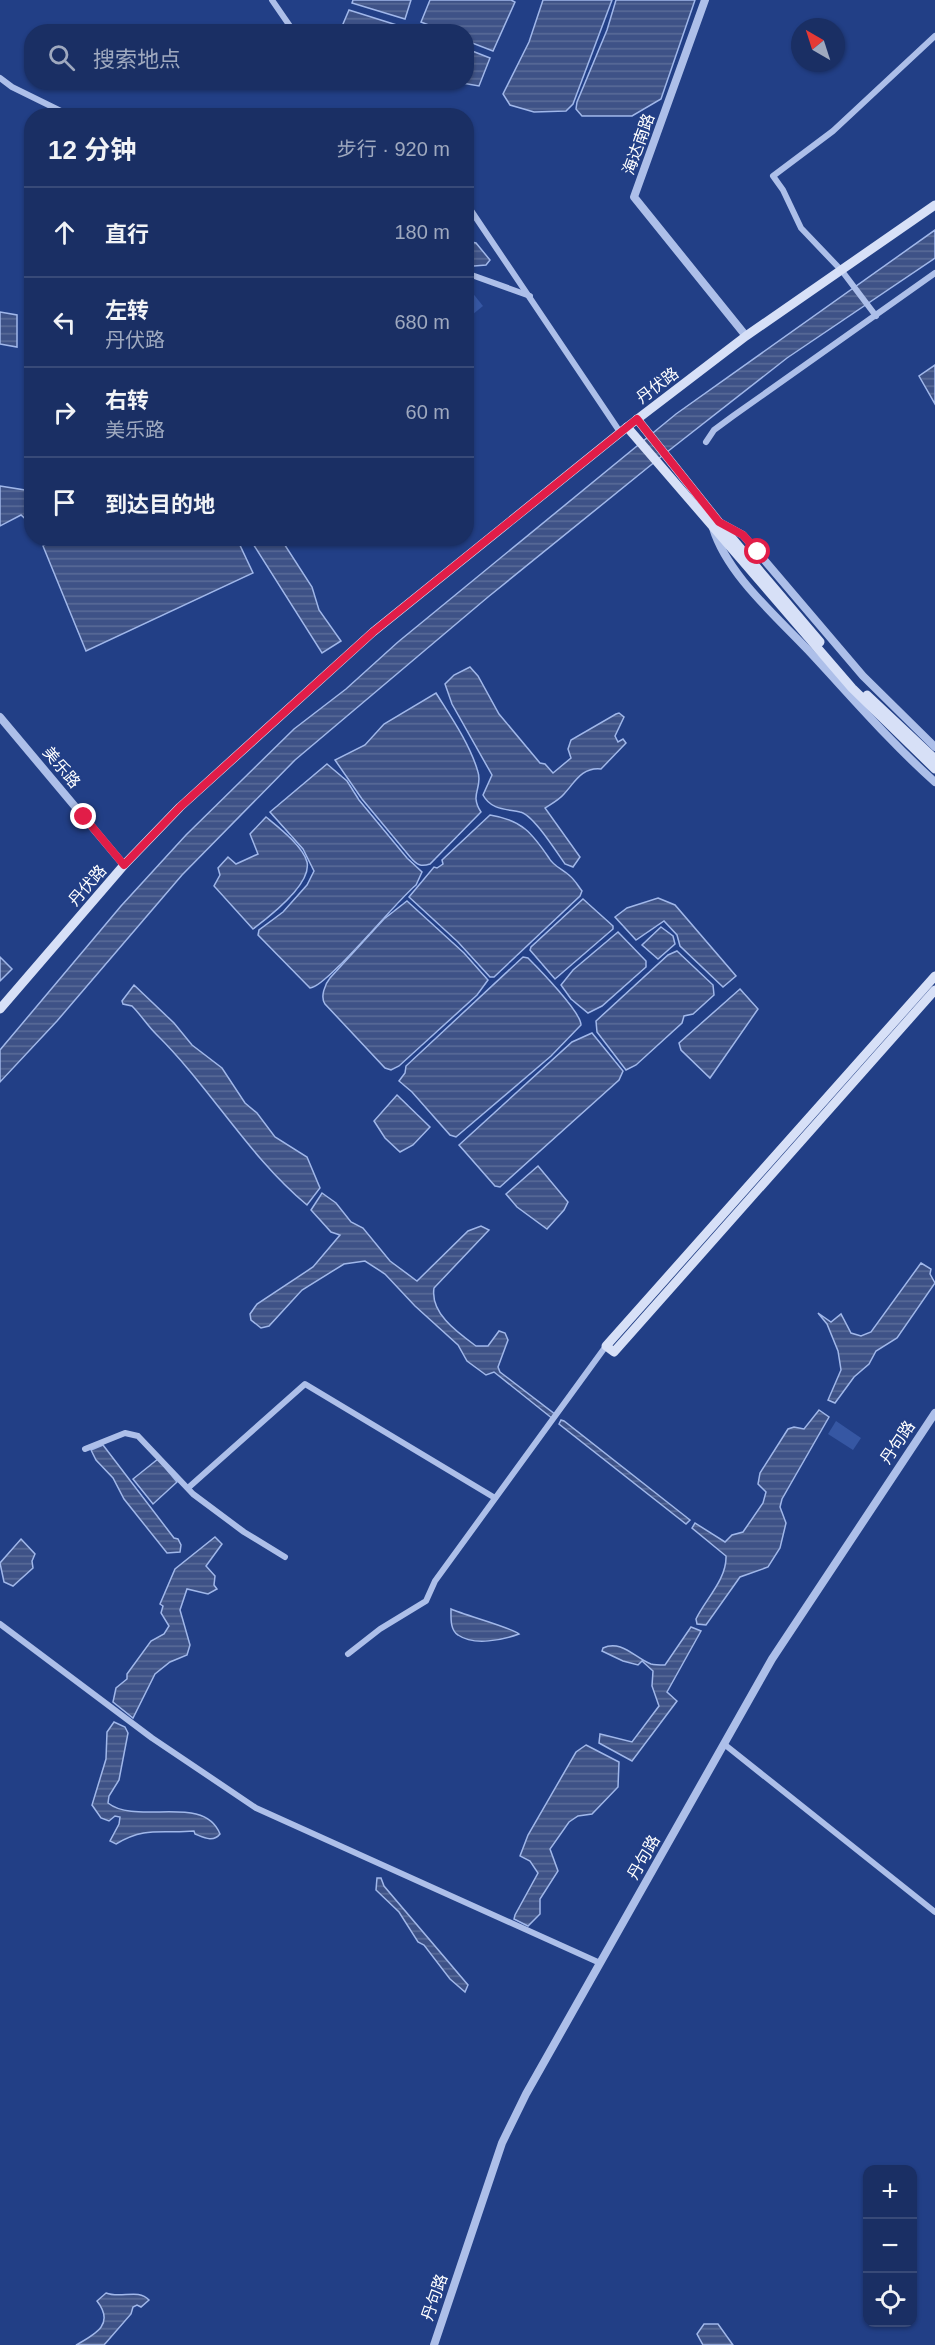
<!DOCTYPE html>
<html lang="zh">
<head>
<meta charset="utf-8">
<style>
  :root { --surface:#1a2f64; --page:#23376a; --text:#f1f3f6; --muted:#9fa9bf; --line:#384a78 }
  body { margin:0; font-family:Arial,"Noto Sans SC",sans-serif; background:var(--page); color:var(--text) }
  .controls { position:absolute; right:18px; bottom:18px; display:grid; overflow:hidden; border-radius:12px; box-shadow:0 2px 4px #0004 }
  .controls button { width:54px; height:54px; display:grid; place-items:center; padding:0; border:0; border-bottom:2px solid var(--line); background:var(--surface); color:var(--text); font:30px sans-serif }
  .compass { position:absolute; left:791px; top:18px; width:54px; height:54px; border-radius:50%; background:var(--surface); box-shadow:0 2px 4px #0004; rotate:321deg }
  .stop { position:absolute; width:18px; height:18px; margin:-14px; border:4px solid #e11d48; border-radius:50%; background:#fff }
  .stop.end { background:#e11d48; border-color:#fff; box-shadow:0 2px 6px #0008 }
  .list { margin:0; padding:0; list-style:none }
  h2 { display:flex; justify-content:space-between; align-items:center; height:78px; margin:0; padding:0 24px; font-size:26px }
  h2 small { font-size:20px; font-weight:400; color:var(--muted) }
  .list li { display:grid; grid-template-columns:39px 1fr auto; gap:18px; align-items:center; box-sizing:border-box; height:90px; padding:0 24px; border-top:2px solid var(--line) }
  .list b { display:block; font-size:22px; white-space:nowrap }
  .list p { margin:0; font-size:20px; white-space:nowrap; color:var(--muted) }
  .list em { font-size:20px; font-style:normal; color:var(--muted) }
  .icon { flex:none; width:33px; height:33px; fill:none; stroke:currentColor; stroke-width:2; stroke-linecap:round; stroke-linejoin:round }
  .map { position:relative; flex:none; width:935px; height:2345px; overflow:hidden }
  .search { position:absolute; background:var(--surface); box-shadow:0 2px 4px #0004; left:24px; top:24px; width:450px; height:66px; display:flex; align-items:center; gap:15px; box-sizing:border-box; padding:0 21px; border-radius:24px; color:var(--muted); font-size:22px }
  .panel { position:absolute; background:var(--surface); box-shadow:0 2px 4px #0004; left:24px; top:108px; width:450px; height:438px; border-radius:24px }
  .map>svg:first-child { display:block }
  .garden { fill:#3657a3 }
  .water { fill:url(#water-rules); stroke:#a0b7ea; stroke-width:1.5 }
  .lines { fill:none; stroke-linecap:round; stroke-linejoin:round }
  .minor { stroke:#adbfe9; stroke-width:6 }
  .tertiary { stroke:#adbfe9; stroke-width:8 }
  .secondary { stroke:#d7e0f7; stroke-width:9 }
  .route { stroke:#e11d48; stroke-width:8 }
  .labels { text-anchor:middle; stroke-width:4.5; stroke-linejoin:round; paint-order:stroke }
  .street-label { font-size:16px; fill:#fff; stroke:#223f86 }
</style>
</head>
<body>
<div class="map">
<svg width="935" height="2345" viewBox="0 0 935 2345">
  <defs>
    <pattern id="water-rules" width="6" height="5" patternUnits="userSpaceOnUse" patternTransform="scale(1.5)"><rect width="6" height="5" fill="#3e5287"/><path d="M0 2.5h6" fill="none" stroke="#5b6c99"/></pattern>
  </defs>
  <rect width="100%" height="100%" fill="#223f86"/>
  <!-- garden -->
  <g class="garden">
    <path d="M 467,286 L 483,306 L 467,319 L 466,319 Z"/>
    <path d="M 836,1421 L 861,1438 L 853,1450 L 828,1434 Z"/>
  </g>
  <!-- water -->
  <g class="water">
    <path d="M 353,0 L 411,0 L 405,19 L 352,3 Z"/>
    <path d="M 430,0 L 511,0 L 515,2 L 493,51 L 467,41 L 466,32 L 444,31 L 421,22 Z"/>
    <path d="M 543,0 L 612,0 L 573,104 L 566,111 L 534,112 L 510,105 L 503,94 L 529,42 Z"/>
    <path d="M 616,0 L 695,0 L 661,99 L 632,116 L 582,116 L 576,109 L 577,102 L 607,30 Z"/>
    <path d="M 349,10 L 403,27 L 401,31 L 340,31 Z"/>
    <path d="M 467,49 L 490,58 L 479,86 L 462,83 L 466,82 Z"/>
    <path d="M 935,230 L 935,258 L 787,358 L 667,452 L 488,597 L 295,760 L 182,875 L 57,1021 L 0,1082 L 0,1050 L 121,906 L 186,835 L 294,729 L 346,689 L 398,642 L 676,414 Z"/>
    <path d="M 467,241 L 476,243 L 490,260 L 486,265 L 474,266 L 467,262 Z"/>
    <path d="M 0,312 L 17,315 L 17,347 L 0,344 Z"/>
    <path d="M 935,365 L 935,404 L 919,376 Z"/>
    <path d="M 0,486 L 31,491 L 31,524 L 21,515 L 0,526 Z"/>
    <path d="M 121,539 L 237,539 L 253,573 L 86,651 L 43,546 C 60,532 95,550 121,539 Z"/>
    <path d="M 250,539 L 281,539 L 312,587 L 319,610 L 341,641 L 322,653 Z"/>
    <path d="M 470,667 L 478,676 L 499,714 L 540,763 L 545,764 L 553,773 L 571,758 L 568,749 L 571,740 L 616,714 L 619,713 L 624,717 L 615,736 L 618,742 L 623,739 L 626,743 L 601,769 C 582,767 575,782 564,794 C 559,800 551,804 545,808 L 580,857 L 573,867 L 565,864 C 557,853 533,814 520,812 C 506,809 491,810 483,795 L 492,775 L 452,704 L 445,684 L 454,675 Z"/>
    <path d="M 436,693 C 451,717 470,744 478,772 C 483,788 469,794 481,812 L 430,864 C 421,867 417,865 411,858 L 362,799 L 335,760 L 365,745 L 384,724 Z"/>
    <path d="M 327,764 L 347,781 L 359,800 L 407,858 L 422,872 L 416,885 C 397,900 326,988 310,988 L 258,935 L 259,930 L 283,912 L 307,885 L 314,871 L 303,849 L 270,812 Z"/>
    <path d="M 490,815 C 522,820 532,833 549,858 C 553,866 564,870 570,876 C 575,880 578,886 582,891 L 580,896 L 494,977 L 490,977 L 458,942 L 409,897 L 434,867 L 437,868 L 443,864 L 442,860 Z"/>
    <path d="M 266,817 C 278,827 303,846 307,862 C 312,884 269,917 253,929 L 214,886 L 220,875 L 218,868 L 228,857 L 236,864 L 258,854 L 250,834 Z"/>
    <path d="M 658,898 L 675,905 L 736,976 L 723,987 L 680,946 L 677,935 L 664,921 L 636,940 L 615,917 L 627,908 Z"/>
    <path d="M 583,899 L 613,926 L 613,929 L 555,979 L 530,950 L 531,947 Z"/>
    <path d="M 407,901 L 464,953 L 488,980 L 477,995 L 399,1066 L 391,1070 L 385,1068 L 325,1004 C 320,997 325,984 330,978 L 384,919 Z"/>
    <path d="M 661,927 L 673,936 L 675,944 L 658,959 L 642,945 Z"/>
    <path d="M 618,932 L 646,961 L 646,967 L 602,1006 L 588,1013 L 571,999 L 561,985 L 573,970 Z"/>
    <path d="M 677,951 L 713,985 L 714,995 L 693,1014 L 684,1016 L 682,1023 L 636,1065 L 626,1070 L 597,1032 L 596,1021 L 668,955 Z"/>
    <path d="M 0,957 L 12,969 L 0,981 Z"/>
    <path d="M 523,957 L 528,958 C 539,969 581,1012 581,1025 L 551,1056 L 456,1137 L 450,1135 L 412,1092 L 399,1081 L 405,1073 L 406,1066 Z"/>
    <path d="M 134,985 L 174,1023 L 192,1045 L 222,1068 L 245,1103 L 257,1113 L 275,1137 L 307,1157 L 320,1188 L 307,1205 C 249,1157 210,1087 156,1034 C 147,1025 141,1015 132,1006 L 123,1004 L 122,1001 Z"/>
    <path d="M 740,989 L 758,1009 L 710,1078 L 681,1050 L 679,1043 Z"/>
    <path d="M 592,1033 L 623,1071 L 619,1080 L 500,1187 L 495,1186 L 459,1145 L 572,1042 Z"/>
    <path d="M 397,1095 L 430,1127 L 413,1145 L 400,1152 L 385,1138 L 374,1121 Z"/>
    <path d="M 538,1166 L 568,1202 L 564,1210 L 547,1229 L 517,1207 L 506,1194 Z"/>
    <path d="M 322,1193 L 336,1203 L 351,1222 L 363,1228 L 390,1261 L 417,1281 L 468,1231 L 481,1226 L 489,1230 L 434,1288 C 430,1313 457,1332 476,1346 L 488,1346 L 499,1331 L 505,1333 L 508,1340 L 498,1367 L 500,1372 L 556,1415 L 553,1419 L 494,1372 L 486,1375 L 467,1361 L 458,1345 L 415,1306 L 385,1274 L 365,1261 L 344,1264 L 302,1290 L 269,1326 L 261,1328 L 251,1320 L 250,1314 L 257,1304 L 313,1267 L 340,1235 L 331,1232 L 311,1210 Z"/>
    <path d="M 921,1263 L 931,1269 L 930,1274 L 935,1283 L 897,1338 L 876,1351 L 869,1364 L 854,1377 L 835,1403 L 828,1400 L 841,1370 L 838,1351 L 827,1324 L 818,1313 L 831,1322 L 841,1314 L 851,1333 L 861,1336 L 871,1332 Z"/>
    <path d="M 819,1410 L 829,1417 L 782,1499 L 780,1507 L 786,1523 L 780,1548 L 768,1567 L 740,1577 L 706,1625 L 697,1624 L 696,1619 C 705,1600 727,1579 726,1556 L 692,1528 L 695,1523 L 725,1542 L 732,1535 L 743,1532 L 763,1503 L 766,1492 L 758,1484 L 760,1473 L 788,1429 L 794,1427 L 804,1429 Z"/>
    <path d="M 561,1420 L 564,1421 L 690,1520 L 686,1524 L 559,1424 Z"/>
    <path d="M 103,1445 L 174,1538 L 178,1539 L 181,1545 L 180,1552 L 167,1553 L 124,1499 L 113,1478 L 96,1460 L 91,1450 Z"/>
    <path d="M 158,1459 L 177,1482 L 153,1504 L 133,1479 Z"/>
    <path d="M 215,1537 L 222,1544 L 206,1566 L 215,1576 L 214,1585 L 217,1589 L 208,1594 L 187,1589 L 180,1610 L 190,1645 L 187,1655 L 170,1662 L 155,1674 L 133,1718 L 113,1702 L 116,1688 L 127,1679 L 127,1674 L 151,1641 L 164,1634 L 169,1626 L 161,1613 L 163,1606 L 160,1604 L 175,1569 Z"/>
    <path d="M 21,1539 L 35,1554 L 32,1561 L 33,1568 L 13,1586 L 4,1582 L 0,1563 Z"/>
    <path d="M 451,1609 C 464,1615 513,1628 519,1634 C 503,1640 474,1646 458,1635 C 450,1630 451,1618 451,1609 Z"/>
    <path d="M 691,1627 L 701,1631 L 667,1692 L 677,1701 L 632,1761 L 599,1743 L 600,1734 L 632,1742 L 659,1706 L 652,1686 L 653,1671 L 642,1661 L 638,1665 L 623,1661 L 602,1651 L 603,1648 C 621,1639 635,1658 651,1664 C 655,1665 661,1665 665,1665 Z"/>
    <path d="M 114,1722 L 125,1727 L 128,1733 L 119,1780 L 109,1796 L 108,1803 C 137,1826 204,1793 220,1834 C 213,1843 203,1837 195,1834 L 194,1831 C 162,1834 146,1826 116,1844 L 110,1841 L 119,1824 L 120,1817 L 115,1816 L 109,1821 L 101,1818 L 92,1805 L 106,1759 L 107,1732 Z"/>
    <path d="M 586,1745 L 619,1762 L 618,1787 L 592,1814 L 578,1816 L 569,1822 L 550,1849 L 558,1871 L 540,1899 L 540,1914 L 528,1926 L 514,1919 L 515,1915 L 538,1873 L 530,1861 L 520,1856 L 528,1835 L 576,1752 Z"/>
    <path d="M 377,1878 L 381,1878 L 384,1886 L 468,1985 L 465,1992 L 450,1979 L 424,1945 L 418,1942 L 399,1912 L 376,1890 Z"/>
    <path d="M 106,2293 C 121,2299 138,2288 149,2300 L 141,2307 L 137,2305 L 133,2307 L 131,2314 L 104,2345 L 76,2345 C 96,2334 115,2324 97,2301 Z"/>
    <path d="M 704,2324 L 718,2324 L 733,2345 L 703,2345 L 697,2334 Z"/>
  </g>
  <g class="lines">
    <!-- minor -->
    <g class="minor">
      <path d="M 272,0 L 294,32"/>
      <path d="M 0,78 L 12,87 L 71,116"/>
      <path d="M 466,203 L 620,432"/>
      <path d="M 466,273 L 530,296"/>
      <path d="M 876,316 L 842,271 L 801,228 L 783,190 L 773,176 L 833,131 L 935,36"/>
      <path d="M 706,442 L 714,430 L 733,416 L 935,273"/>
      <path d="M 85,1449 L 125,1433 L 138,1436 L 193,1494 L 244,1532 L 285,1557"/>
      <path d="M 188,1488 L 305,1384 L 495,1498"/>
      <path d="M 0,1624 L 152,1738 L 256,1808 L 600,1963"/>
      <path d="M 348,1654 L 380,1629 L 426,1601 L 435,1581 L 606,1346"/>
      <path d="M 724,1744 L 935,1912"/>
    </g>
    <!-- tertiary -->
    <g class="tertiary">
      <path d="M 705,0 L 634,197 L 746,336"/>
      <path d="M 721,523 L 743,535 L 863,676 L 935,747"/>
      <path d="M 713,528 C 727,574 775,615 808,650 C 850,695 889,741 935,782"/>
      <path d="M 0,717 L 124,865"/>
      <path d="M 434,2345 L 502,2143 L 526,2094 L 772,1659 L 935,1413"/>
    </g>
    <!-- secondary -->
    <g class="secondary">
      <path d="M 637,419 L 730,536 L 820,642"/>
      <path d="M 627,427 L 852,688 L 935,769"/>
      <path d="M 867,695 L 935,759"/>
      <path d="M 935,976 L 606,1346 L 614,1352 L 935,990"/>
      <path d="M 0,1009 L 124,865 L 180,807 L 373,632 L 627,427 L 746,336 L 935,205"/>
    </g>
  </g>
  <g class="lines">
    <!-- route -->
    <path class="route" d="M 84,817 L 124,865 L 180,807 L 373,632 L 637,419 L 719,522 L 743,535 L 758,552"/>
  </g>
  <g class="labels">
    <!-- street labels -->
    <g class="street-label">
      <text transform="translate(638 144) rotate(-70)" y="6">海达南路</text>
      <text transform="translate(657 385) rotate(-37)" y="6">丹伏路</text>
      <text transform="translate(62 767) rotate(50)" y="6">美乐路</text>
      <text transform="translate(87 885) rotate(-49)" y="6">丹伏路</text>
      <text transform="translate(897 1442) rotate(-56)" y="6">丹句路</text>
      <text transform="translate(643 1857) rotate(-60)" y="6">丹句路</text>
      <text transform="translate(434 2297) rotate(-71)" y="6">丹句路</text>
    </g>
  </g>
</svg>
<div class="controls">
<button>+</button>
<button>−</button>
<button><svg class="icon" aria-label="locate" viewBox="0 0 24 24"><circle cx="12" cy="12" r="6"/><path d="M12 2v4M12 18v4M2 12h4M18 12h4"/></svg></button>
</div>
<svg class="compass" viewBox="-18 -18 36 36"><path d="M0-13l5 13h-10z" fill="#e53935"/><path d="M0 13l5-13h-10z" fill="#9fa9bf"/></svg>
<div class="stop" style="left:758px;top:552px"></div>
<div class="stop end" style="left:84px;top:817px"></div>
<div class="search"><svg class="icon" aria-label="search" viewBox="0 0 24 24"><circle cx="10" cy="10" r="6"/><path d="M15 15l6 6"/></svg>搜索地点</div>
<section class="panel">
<h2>12 分钟<small>步行 · 920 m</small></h2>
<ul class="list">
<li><svg class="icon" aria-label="ahead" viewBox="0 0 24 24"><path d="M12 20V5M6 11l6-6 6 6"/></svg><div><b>直行</b></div><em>180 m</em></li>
<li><svg class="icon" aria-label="left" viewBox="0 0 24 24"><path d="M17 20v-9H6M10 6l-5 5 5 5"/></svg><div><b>左转</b><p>丹伏路</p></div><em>680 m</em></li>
<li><svg class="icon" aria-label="right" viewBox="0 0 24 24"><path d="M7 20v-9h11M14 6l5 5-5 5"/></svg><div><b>右转</b><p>美乐路</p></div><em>60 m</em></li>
<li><svg class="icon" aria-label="arrive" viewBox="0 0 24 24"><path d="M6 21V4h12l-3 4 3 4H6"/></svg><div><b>到达目的地</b></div></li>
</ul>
</section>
</div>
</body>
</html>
